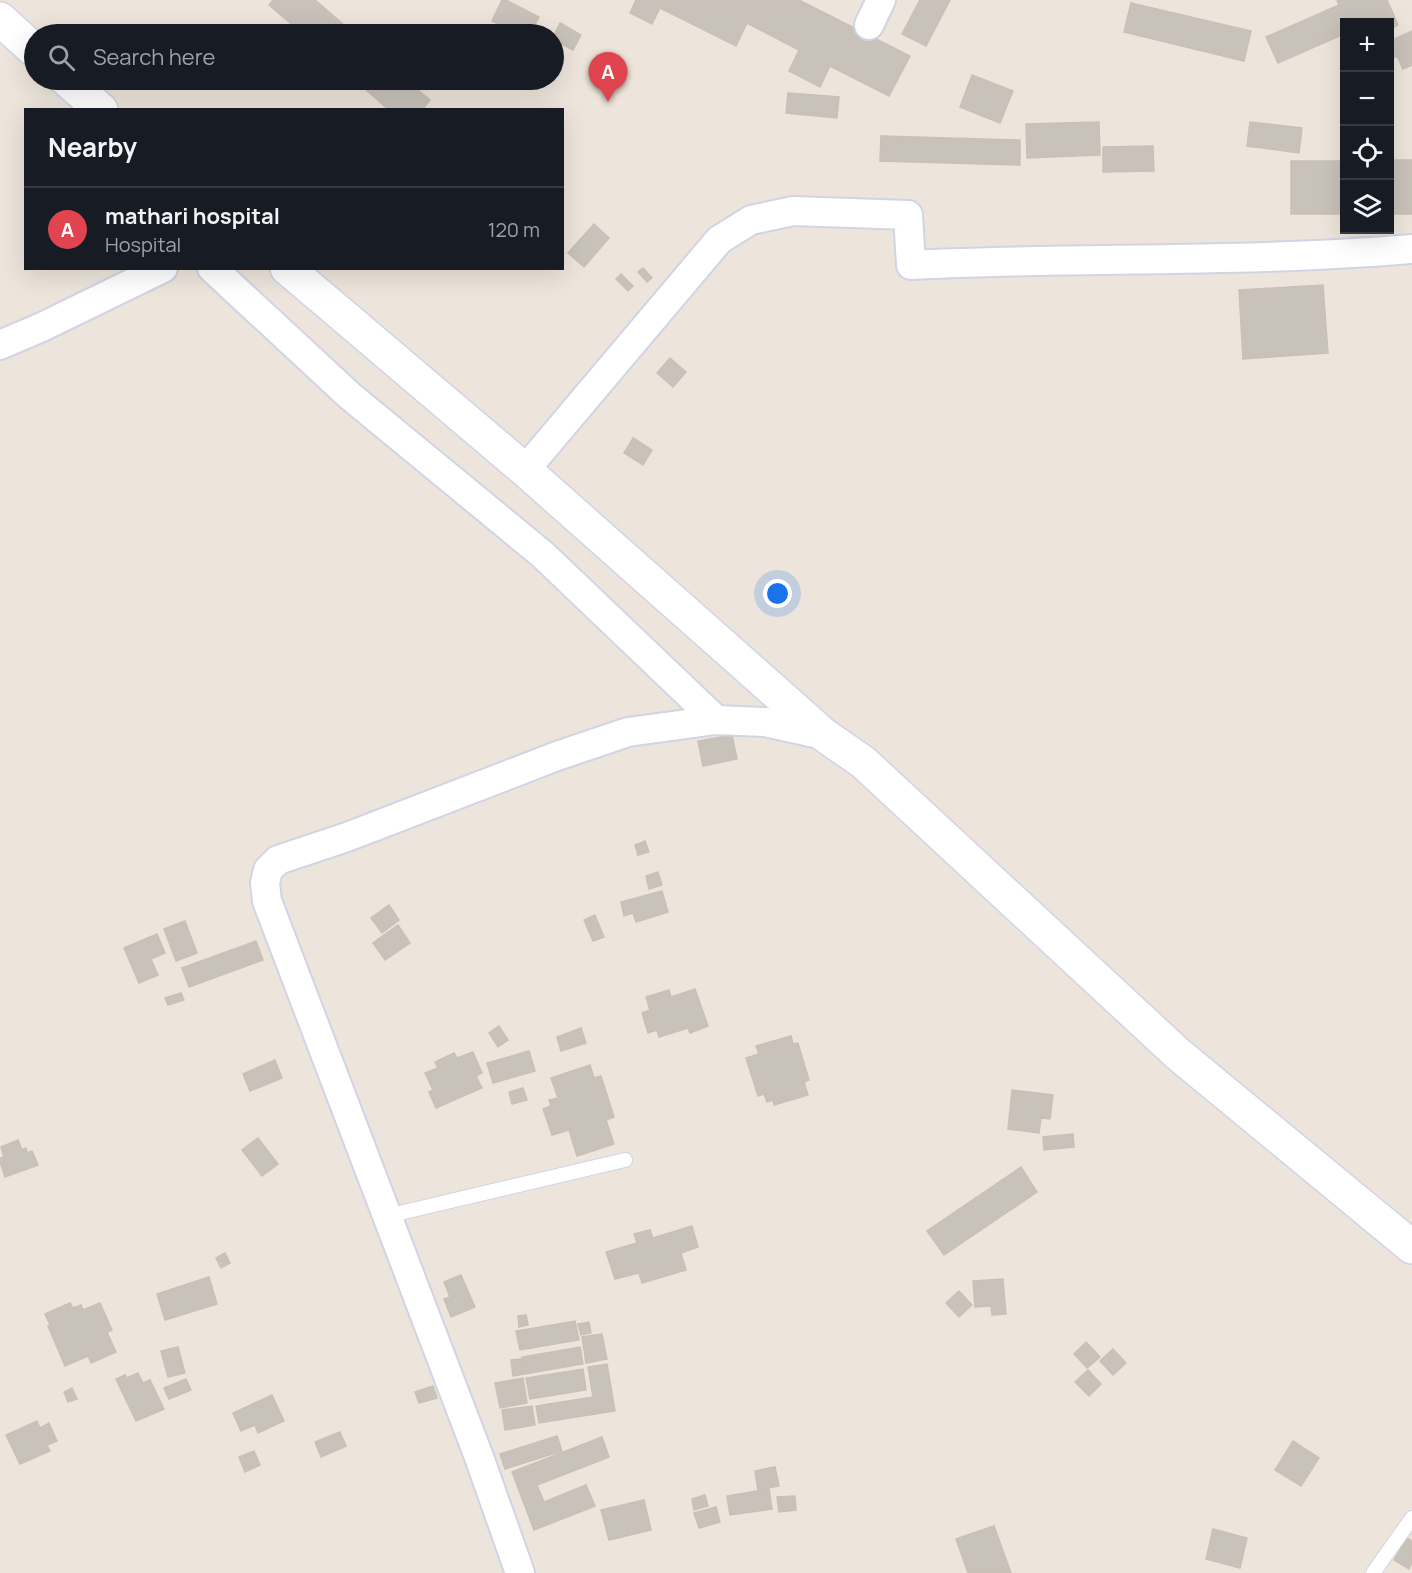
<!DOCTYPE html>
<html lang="en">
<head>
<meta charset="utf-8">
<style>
  :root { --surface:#171b24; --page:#242831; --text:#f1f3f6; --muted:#9ea1a6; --line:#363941; --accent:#365eff }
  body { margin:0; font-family:Manrope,sans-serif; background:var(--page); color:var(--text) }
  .controls { position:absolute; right:18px; top:18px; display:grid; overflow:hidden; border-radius:0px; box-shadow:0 6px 24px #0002 }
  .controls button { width:54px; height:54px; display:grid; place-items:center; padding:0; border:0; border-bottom:2px solid var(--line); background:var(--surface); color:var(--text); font:30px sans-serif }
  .you { position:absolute; left:778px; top:594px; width:21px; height:21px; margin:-15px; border:4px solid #fff; border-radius:50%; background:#1a73e8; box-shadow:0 0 0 9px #1a73e833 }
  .badge { display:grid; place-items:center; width:39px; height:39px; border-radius:50%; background:var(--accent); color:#fff; font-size:20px; font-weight:700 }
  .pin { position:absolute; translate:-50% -50px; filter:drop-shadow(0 2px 3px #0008) }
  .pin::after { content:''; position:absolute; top:32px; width:21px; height:18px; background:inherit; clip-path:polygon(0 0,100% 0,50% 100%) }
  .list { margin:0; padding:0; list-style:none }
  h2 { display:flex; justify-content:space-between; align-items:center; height:78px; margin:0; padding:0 24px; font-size:26px }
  h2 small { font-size:20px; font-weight:400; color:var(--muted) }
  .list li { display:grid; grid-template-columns:39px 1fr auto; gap:18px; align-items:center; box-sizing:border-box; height:84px; padding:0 24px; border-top:2px solid var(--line) }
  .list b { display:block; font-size:22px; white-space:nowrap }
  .list p { margin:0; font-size:20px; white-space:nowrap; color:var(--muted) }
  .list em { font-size:20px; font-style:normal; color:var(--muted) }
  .icon { flex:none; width:33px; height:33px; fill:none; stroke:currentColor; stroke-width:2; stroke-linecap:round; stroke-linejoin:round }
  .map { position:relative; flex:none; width:1412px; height:1573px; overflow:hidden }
  .search { position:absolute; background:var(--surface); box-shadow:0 6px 24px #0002; left:24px; top:24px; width:540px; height:66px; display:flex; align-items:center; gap:15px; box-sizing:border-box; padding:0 21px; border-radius:33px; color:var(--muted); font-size:22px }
  .panel { position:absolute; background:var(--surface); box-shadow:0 6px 24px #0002; left:24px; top:108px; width:540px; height:162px; border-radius:0px }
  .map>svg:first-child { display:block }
  .building { fill:#c8c2bb; stroke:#c9c1b4; stroke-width:1.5 }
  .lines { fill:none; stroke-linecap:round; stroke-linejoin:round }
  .lane-casing { stroke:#d0d4e4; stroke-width:16 }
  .street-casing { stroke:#d0d4e4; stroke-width:32 }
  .secondary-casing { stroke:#d0d4e4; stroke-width:36 }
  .lane { stroke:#fff; stroke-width:14 }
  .street { stroke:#fff; stroke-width:28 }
  .secondary { stroke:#fff; stroke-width:33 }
</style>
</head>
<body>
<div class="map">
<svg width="1412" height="1573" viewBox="0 0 1412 1573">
  <rect width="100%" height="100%" fill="#ede5db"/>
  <!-- building -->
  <g class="building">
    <path d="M 273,0 L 315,0 L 352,32 L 349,34 L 303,34 L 269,5 Z"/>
    <path d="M 502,0 L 506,0 L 539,17 L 530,34 L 519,34 L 492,21 Z"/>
    <path d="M 636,0 L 799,0 L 910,56 L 889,96 L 830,66 L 820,87 L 789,71 L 799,50 L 747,23 L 736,46 L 660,8 L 652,24 L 630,13 Z"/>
    <path d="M 920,0 L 950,0 L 926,46 L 902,34 Z"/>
    <path d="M 1337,0 L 1387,0 L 1398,25 L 1390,29 L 1390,22 L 1344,22 L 1344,34 L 1278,63 L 1266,37 L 1339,5 Z"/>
    <path d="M 1131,3 L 1251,31 L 1244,61 L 1124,32 Z"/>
    <path d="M 560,23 L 581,35 L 573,50 L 554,40 L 554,35 Z"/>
    <path d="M 1412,31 L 1412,65 L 1403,69 L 1397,56 L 1390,60 L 1390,41 Z"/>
    <path d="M 972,75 L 1013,91 L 1000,123 L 960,107 Z"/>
    <path d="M 355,80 L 406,80 L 430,100 L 422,110 L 389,110 Z"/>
    <path d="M 788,93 L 839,97 L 837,118 L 786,113 Z"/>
    <path d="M 1099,122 L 1100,155 L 1027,158 L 1026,124 Z"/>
    <path d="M 1250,122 L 1302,128 L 1299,153 L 1247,146 Z"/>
    <path d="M 881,136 L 1020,140 L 1020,165 L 880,161 Z"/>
    <path d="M 1153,146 L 1154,171 L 1103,172 L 1103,147 Z"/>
    <rect x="1390" y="160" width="22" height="54"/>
    <rect x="1291" y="161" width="53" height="53"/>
    <path d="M 594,224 L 609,238 L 584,267 L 568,253 Z"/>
    <path d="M 643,268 L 652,278 L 647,282 L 638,272 Z"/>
    <path d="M 621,274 L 633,286 L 628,291 L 616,279 Z"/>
    <path d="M 1323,285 L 1328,353 L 1243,359 L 1239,290 Z"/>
    <path d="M 670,358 L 686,372 L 673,387 L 657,373 Z"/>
    <path d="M 633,438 L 652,450 L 643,465 L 624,453 Z"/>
    <path d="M 732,735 L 737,759 L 703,766 L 698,741 Z"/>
    <path d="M 645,841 L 649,852 L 638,855 L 635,845 Z"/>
    <path d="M 658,872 L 662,885 L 649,889 L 646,876 Z"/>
    <path d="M 662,891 L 668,912 L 636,922 L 633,913 L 624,916 L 621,902 Z"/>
    <path d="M 389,905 L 399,920 L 382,933 L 371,918 Z"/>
    <path d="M 595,915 L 604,937 L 593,941 L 584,920 Z"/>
    <path d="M 185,921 L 197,953 L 176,961 L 164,929 Z"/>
    <path d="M 398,925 L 410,943 L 385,960 L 373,943 Z"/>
    <path d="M 157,934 L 165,953 L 151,959 L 158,975 L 139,983 L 124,948 Z"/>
    <path d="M 256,941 L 263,960 L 189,987 L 182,968 Z"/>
    <path d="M 695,989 L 708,1026 L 690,1033 L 688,1028 L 659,1037 L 657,1030 L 648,1033 L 642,1013 L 650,1010 L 646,997 L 669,990 L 671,997 Z"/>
    <path d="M 181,993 L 184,1000 L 168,1005 L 165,998 Z"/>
    <path d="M 499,1026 L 508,1040 L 498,1047 L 489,1033 Z"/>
    <path d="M 581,1028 L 586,1043 L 561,1051 L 557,1037 Z"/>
    <path d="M 791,1036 L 793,1044 L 798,1043 L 809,1080 L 804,1082 L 808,1095 L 774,1105 L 773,1100 L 767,1102 L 764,1094 L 758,1096 L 746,1058 L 759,1054 L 756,1046 Z"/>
    <path d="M 529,1051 L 535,1071 L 493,1083 L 487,1063 Z"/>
    <path d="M 473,1052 L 482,1073 L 476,1076 L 482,1088 L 436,1108 L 429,1092 L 433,1090 L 425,1073 L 438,1068 L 435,1062 L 454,1053 L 457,1058 Z"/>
    <path d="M 275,1060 L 282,1078 L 250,1091 L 243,1074 Z"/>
    <path d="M 590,1065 L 594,1078 L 601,1076 L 614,1117 L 606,1120 L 614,1144 L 577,1156 L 569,1130 L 552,1135 L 543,1109 L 551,1106 L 549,1100 L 558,1098 L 551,1078 Z"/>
    <path d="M 523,1088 L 527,1100 L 512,1104 L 509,1092 Z"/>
    <path d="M 1012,1090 L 1053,1095 L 1050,1119 L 1041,1118 L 1039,1133 L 1008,1129 Z"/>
    <path d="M 1073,1134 L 1074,1147 L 1044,1150 L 1043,1137 Z"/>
    <path d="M 258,1138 L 278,1164 L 262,1176 L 242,1150 Z"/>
    <path d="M 18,1140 L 22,1150 L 26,1148 L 27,1153 L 32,1151 L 38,1165 L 5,1177 L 0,1162 L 0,1158 L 4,1157 L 1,1147 Z"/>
    <path d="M 1021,1167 L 1037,1192 L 944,1255 L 927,1231 Z"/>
    <path d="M 692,1226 L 698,1247 L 681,1253 L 686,1270 L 642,1283 L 639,1273 L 615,1279 L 606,1252 L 637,1243 L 634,1234 L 650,1230 L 653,1238 Z"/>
    <path d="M 225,1253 L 230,1263 L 221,1268 L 216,1258 Z"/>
    <path d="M 461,1275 L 475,1307 L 451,1317 L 444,1299 L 450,1297 L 444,1282 Z"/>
    <path d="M 209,1277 L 217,1304 L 165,1320 L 157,1294 Z"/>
    <path d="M 1003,1279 L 1006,1314 L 992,1315 L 991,1306 L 975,1307 L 973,1281 Z"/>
    <path d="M 959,1291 L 972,1305 L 959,1317 L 946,1303 Z"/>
    <path d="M 70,1303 L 73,1308 L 81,1305 L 83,1310 L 100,1303 L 112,1330 L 107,1332 L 116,1352 L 91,1363 L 88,1356 L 65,1366 L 48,1326 L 50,1325 L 45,1314 Z"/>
    <path d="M 526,1315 L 528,1325 L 519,1327 L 518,1316 Z"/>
    <path d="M 575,1321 L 579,1340 L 520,1350 L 516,1331 Z"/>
    <path d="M 589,1322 L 591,1333 L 581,1335 L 578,1324 Z"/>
    <path d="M 602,1334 L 607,1359 L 586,1363 L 582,1337 Z"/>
    <path d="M 1086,1342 L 1100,1357 L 1087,1368 L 1074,1354 Z"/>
    <path d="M 178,1347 L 185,1373 L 168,1377 L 161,1351 Z"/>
    <path d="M 580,1347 L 583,1364 L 525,1374 L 522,1357 Z"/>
    <path d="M 1113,1349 L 1126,1363 L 1113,1375 L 1100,1361 Z"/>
    <path d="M 521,1359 L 524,1374 L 513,1376 L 511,1360 Z"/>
    <path d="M 607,1364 L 615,1411 L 539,1423 L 536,1406 L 593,1397 L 588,1367 Z"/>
    <path d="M 583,1369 L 586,1390 L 530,1399 L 526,1378 Z"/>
    <path d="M 1088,1370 L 1101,1384 L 1089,1396 L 1075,1382 Z"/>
    <path d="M 138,1373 L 143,1383 L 150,1380 L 164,1409 L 136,1421 L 116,1379 L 125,1375 L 127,1378 Z"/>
    <path d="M 523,1378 L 527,1403 L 500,1408 L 495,1383 Z"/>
    <path d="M 186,1379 L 191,1390 L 169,1399 L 164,1388 Z"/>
    <path d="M 433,1386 L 437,1398 L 419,1403 L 415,1392 Z"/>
    <path d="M 72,1388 L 77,1399 L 68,1402 L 64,1392 Z"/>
    <path d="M 272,1395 L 284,1421 L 258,1433 L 255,1425 L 241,1431 L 233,1413 Z"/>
    <path d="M 532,1406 L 535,1425 L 505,1430 L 502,1410 Z"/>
    <path d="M 37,1421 L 40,1428 L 49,1423 L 57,1441 L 47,1445 L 50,1451 L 20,1464 L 6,1435 Z"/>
    <path d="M 340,1432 L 346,1446 L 321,1457 L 315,1442 Z"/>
    <path d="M 557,1436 L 562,1451 L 505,1469 L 500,1454 Z"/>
    <path d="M 602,1437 L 609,1457 L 537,1485 L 544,1502 L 586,1485 L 595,1506 L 534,1530 L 512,1472 Z"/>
    <path d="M 1293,1441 L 1319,1458 L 1301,1486 L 1275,1470 Z"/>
    <path d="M 254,1451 L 260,1465 L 245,1472 L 239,1457 Z"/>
    <path d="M 775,1467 L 779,1486 L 758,1490 L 755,1471 Z"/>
    <path d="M 769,1489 L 772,1509 L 730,1515 L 727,1496 Z"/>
    <path d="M 705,1495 L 708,1506 L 694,1510 L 692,1499 Z"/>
    <path d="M 795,1496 L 796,1510 L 779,1512 L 777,1497 Z"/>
    <path d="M 644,1500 L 651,1530 L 609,1540 L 601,1510 Z"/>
    <path d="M 716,1507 L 720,1522 L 699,1528 L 694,1513 Z"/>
    <path d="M 994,1526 L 1011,1573 L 968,1573 L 956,1539 Z"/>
    <path d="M 1213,1529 L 1247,1538 L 1240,1568 L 1206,1559 Z"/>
    <path d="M 1407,1538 L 1412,1541 L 1412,1563 L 1409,1569 L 1394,1560 Z"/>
  </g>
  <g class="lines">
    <!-- lane casing -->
    <g class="lane-casing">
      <g id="lane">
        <path d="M 387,1216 L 625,1160"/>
        <path d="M 1373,1573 L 1412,1518"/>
      </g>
    </g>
    <!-- street casing -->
    <g class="street-casing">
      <g id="street">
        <path d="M 869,25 L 881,0"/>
        <path d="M 212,268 L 350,396 L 542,554 L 716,720"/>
        <path d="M 0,345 L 42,327 L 163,268"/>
        <path d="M 525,470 L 719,240 L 751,220 L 793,211 L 908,215 L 911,265 C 1078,257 1245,263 1412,249"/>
        <path d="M 520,1573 L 479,1457 L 267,901 L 265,883 L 268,870 L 278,860 L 347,837 L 557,756 L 628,732 L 716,720 L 765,722 L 824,735"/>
      </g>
    </g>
    <!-- secondary casing -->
    <g class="secondary-casing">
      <g id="secondary">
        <path d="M 0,19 L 34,50"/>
        <path d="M 67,80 L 101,110"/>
        <path d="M 287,268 L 525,470 L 824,735 L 863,762 L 1178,1054 L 1412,1247"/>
      </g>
    </g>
    <!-- lane -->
    <use href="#lane" class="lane"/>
    <!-- street -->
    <use href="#street" class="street"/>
    <!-- secondary -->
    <use href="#secondary" class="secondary"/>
  </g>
</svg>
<div class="controls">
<button>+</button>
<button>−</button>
<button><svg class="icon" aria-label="locate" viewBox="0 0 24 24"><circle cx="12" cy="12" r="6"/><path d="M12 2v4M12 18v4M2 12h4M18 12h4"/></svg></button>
<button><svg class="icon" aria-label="layers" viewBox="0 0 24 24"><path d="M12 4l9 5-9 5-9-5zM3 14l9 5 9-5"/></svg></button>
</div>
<div class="you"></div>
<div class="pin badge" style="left:608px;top:102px;background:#e0444e">A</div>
<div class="search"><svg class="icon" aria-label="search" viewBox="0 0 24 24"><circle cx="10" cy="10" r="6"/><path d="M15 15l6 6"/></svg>Search here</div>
<section class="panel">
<h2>Nearby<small></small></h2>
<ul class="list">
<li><span class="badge" style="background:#e0444e">A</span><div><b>mathari hospital</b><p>Hospital</p></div><em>120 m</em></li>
</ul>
</section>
</div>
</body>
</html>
